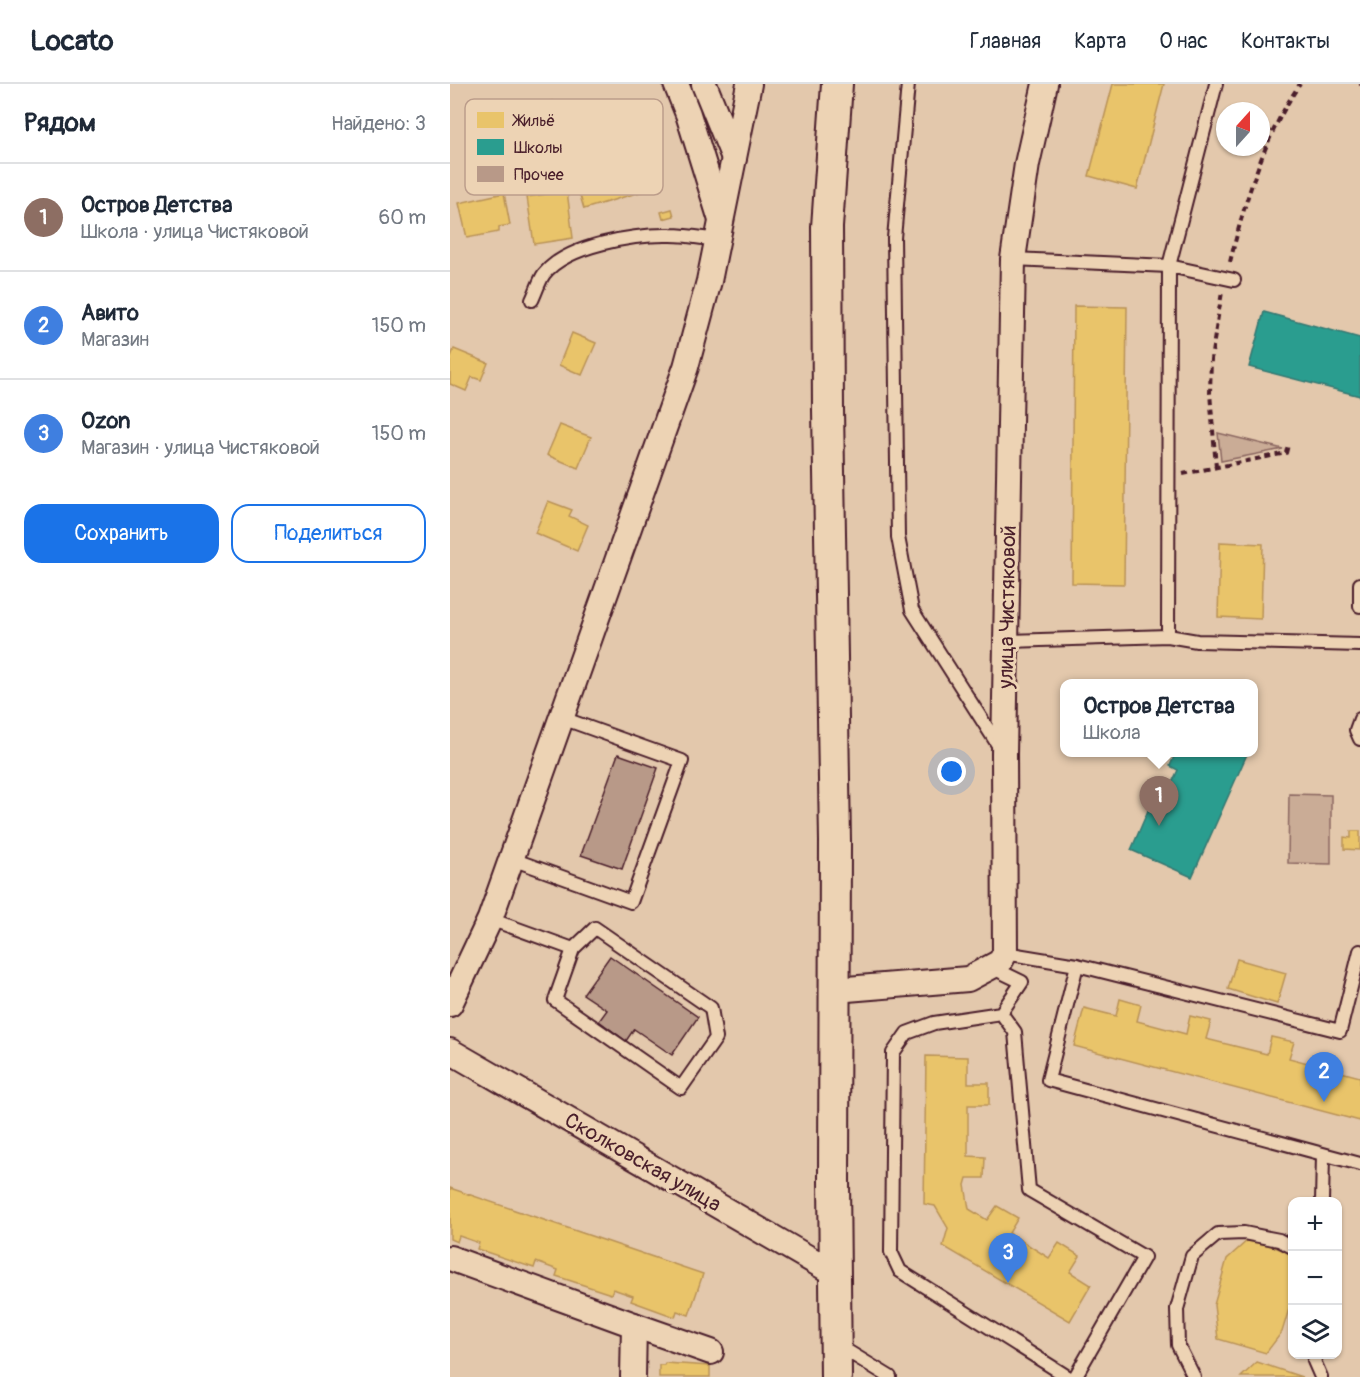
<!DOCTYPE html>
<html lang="ru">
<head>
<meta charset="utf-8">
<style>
  :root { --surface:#fff; --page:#f6f6f7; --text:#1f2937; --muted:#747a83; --line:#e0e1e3; --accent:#1a73e8 }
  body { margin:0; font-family:Pangolin,sans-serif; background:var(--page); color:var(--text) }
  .controls { position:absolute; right:18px; bottom:18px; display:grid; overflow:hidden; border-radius:12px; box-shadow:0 2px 4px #0004 }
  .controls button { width:54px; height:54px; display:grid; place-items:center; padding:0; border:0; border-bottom:2px solid var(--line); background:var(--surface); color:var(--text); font:30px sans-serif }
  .compass { position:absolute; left:766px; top:18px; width:54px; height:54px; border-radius:50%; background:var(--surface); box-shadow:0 2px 4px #0004; rotate:21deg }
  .you { position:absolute; left:502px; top:688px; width:21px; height:21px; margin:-15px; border:4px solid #fff; border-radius:50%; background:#1a73e8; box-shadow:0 0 0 9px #1a73e833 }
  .badge { display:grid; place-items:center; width:39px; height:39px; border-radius:50%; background:var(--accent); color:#fff; font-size:20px; font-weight:700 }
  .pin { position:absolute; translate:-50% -50px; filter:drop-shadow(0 2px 3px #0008) }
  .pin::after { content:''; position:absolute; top:32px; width:21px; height:18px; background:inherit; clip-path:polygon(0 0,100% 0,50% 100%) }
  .popup { position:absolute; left:610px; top:595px; width:198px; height:78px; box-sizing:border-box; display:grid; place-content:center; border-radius:12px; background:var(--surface); filter:drop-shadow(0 2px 4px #0005); font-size:20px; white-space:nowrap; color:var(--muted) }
  .popup b { font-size:22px; color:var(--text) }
  .popup::after { content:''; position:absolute; left:50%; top:100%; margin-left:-12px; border:12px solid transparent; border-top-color:var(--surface) }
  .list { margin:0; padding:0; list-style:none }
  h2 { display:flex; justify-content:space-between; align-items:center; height:78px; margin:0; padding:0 24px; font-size:26px }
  h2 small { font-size:20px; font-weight:400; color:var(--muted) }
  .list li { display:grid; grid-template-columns:39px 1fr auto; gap:18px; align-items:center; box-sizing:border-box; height:108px; padding:0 24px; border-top:2px solid var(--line) }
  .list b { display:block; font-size:22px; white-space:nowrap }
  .list p { margin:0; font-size:20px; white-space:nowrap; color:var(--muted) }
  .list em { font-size:20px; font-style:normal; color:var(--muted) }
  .actions { display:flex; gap:12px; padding:18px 24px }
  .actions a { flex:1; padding:14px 0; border:2px solid var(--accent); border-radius:18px; text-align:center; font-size:21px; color:var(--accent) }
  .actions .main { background:var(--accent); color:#fff }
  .icon { flex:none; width:33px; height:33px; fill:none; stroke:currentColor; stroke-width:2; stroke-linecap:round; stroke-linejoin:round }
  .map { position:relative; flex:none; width:910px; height:1293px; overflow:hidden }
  header { display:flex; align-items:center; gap:36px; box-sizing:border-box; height:84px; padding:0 30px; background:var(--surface); border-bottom:2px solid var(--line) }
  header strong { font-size:28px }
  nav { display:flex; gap:33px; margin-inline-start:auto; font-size:21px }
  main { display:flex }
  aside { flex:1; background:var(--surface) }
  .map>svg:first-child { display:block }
  .green { fill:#caac96; stroke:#8a6660; stroke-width:1.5 }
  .homes { fill:#e9c46a; stroke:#b99257; stroke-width:1.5 }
  .schools { fill:#2a9d8f; stroke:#347771; stroke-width:1.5 }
  .building { fill:#b89988; stroke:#4a1f2b; stroke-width:1.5 }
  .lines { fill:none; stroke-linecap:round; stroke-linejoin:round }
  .service-casing { stroke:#4a1f2b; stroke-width:16 }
  .minor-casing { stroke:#4a1f2b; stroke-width:28 }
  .tertiary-casing { stroke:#4a1f2b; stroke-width:34 }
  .path { stroke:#4a1f2b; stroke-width:4; stroke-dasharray:6 4.5; stroke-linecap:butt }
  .service { stroke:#edd3b4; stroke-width:12 }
  .minor { stroke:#edd3b4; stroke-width:24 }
  .tertiary { stroke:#edd3b4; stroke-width:30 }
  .labels { text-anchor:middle; stroke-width:6; stroke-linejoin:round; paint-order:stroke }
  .street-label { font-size:21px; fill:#4a1f2b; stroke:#edd3b4 }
  .key { fill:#edd3b4; stroke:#bc9d8b; stroke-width:1.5 }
  .key-label { font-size:16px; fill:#4a1f2b }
</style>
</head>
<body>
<header>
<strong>Locato</strong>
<nav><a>Главная</a><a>Карта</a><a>О нас</a><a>Контакты</a></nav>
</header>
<main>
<aside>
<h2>Рядом<small>Найдено: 3</small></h2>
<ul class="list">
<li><span class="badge" style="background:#8d6e63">1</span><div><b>Остров Детства</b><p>Школа · улица Чистяковой</p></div><em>60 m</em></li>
<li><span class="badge" style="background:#3f7fe0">2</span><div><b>Авито</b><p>Магазин</p></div><em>150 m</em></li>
<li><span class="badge" style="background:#3f7fe0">3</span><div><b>Ozon</b><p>Магазин · улица Чистяковой</p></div><em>150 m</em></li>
</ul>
<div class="actions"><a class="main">Сохранить</a><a>Поделиться</a></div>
</aside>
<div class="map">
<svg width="910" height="1293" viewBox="0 0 910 1293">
  <rect width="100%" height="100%" fill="#e3c8ac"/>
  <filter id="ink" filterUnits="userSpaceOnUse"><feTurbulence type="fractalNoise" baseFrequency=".0167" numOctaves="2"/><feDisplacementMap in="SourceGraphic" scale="12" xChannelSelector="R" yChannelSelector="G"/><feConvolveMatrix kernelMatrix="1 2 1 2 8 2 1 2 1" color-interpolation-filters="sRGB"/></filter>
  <g filter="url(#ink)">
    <!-- green -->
    <g class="green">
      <path d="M 768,349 L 833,365 L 771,377 Z"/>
      <path d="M 839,710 L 881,711 L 881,780 L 838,779 Z"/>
    </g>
    <!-- homes -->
    <g class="homes">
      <path d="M 663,0 L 714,0 L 687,105 L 639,92 Z"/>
      <path d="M 103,17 L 112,47 L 100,50 L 105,65 L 83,71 L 70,27 Z"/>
      <path d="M 190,72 L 200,105 L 134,125 L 124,91 Z"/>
      <path d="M 117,107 L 123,154 L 84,160 L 77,113 Z"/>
      <path d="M 54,109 L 60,141 L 49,143 L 49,148 L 17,154 L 9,119 Z"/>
      <path d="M 222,125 L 224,132 L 213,135 L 211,128 Z"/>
      <path d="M 624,222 L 677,223 L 674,500 L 622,499 Z"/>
      <path d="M 122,249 L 146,259 L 132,291 L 109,281 Z"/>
      <path d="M 4,265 L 38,279 L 31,296 L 22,293 L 16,307 L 0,300 L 0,275 Z"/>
      <path d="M 110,341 L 141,353 L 128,384 L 97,371 Z"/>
      <path d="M 98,417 L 122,426 L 119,432 L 138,441 L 127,467 L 85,449 Z"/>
      <path d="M 770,458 L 813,460 L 811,535 L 768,533 Z"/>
      <path d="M 901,747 L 910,747 L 910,766 L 894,765 L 894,753 L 901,754 Z"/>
      <path d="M 787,875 L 836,889 L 827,920 L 778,905 Z"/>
      <path d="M 670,915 L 691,921 L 687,937 L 736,950 L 740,932 L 761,937 L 756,955 L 817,970 L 821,953 L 844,958 L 839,974 L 910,993 L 910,1037 L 624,962 L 634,924 L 666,932 Z"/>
      <path d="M 476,972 L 518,973 L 518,999 L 539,999 L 539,1021 L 518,1021 L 518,1072 L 535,1073 L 534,1094 L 517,1094 L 515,1101 L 519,1125 L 537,1136 L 547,1122 L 568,1134 L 559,1149 L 599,1174 L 609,1159 L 630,1172 L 620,1188 L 641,1201 L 620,1237 L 493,1162 L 498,1144 L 485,1122 L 474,1120 Z"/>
      <path d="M 0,1104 L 253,1190 L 239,1231 L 227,1227 L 225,1233 L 181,1217 L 183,1212 L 163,1205 L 161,1210 L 106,1192 L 108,1186 L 86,1178 L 84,1184 L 27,1165 L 29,1159 L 9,1152 L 7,1158 L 0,1155 Z"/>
      <path d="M 799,1155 L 842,1169 L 842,1215 L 832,1248 L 816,1269 L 768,1255 L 764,1221 L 777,1175 Z"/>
      <path d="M 807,1278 L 852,1293 L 791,1293 Z"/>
      <path d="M 215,1279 L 260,1282 L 260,1293 L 209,1293 L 209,1281 L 214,1281 Z"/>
    </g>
    <!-- schools -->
    <g class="schools">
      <path d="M 814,228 L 910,254 L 910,312 L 799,283 Z"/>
      <path d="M 726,668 L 798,668 L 742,793 L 681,766 L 709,701 L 719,705 L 728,686 L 720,682 Z"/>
    </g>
    <!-- building -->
    <g class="building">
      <path d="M 168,670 L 208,684 L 172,785 L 131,771 Z"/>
      <path d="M 160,872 L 248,933 L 222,971 L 184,945 L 176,957 L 149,937 L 157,926 L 133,910 Z"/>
    </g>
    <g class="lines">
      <!-- service casing -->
      <g class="service-casing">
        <g id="service">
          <path d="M 458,0 L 444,154 L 448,453 L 462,526 L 550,664"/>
          <path d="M 563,175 L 719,182 L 784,196"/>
          <path d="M 82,216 C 86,208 89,197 94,190 C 117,161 186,150 221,151 C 236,151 252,154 267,156"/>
          <path d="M 910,500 L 910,522"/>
          <path d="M 718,552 L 719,182 L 766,0"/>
          <path d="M 557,557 L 718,552 L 747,557 L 910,561"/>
          <path d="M 910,635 L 906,646 L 910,655"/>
          <path d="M 62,775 L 181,818 L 232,677 L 112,634"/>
          <path d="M 40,835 L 123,865"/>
          <path d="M 145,844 L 261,924 L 266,954 L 231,1004 L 105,916 L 123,865 Z"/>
          <path d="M 555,869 L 627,881 L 890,947 L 910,867"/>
          <path d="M 627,881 L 598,996 L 910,1080"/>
          <path d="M 541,883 L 572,898 L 551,929 L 484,939 L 457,949 L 443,969 L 441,1168 L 450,1187 L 618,1293"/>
          <path d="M 551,929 L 565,948 L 579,1106 L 694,1173 L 625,1293"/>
          <path d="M 872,1118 L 873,1071"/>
          <path d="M 389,1262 L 440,1293"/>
          <path d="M 867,1270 L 864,1277 L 871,1293"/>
          <path d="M 744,1293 L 728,1261 L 727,1225 L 742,1172 L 768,1150 L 794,1149 L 829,1156 L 842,1163"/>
        </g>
      </g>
      <!-- minor casing -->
      <g class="minor-casing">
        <g id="minor">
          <path d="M 226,0 L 238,30 L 270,133"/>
          <path d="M 254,0 L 284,74"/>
          <path d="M 385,906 L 518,895 L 550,878 L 555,869 L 554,670 L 563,175 L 577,80 L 595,0"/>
          <path d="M 0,920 L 40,835 L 236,283 L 259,197 L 299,0"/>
          <path d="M 0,967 L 386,1190"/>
          <path d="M 0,1174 L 184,1241 L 183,1293"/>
          <path d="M 184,1241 L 261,1268"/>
        </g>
      </g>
      <!-- tertiary casing -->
      <g class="tertiary-casing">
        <path id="tertiary" d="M 386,1293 L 384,1097 L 385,757 L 378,326 L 377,143 L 387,0"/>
      </g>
      <!-- path -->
      <g class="path">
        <path d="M 909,0 L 910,0"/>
        <path d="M 780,178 C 795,117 814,52 850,0"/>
        <path d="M 766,383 L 760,309 L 761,275 L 772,208"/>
        <path d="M 733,390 L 836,369 L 838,361"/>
      </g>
      <!-- service -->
      <use href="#service" class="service"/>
      <!-- minor -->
      <use href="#minor" class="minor"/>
      <!-- tertiary -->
      <use href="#tertiary" class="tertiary"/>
    </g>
  </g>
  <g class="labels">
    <!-- street labels -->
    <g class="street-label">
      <text transform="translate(557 523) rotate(-89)" y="7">улица Чистяковой</text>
      <text transform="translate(193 1078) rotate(30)" y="7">Сколковская улица</text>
    </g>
  </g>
  <!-- legend -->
  <rect x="15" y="15" width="198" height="96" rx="9" class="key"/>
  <rect x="27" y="28" width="27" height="16" fill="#e9c46a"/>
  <rect x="27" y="55" width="27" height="16" fill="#2a9d8f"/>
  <rect x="27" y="82" width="27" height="16" fill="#b89988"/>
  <g class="key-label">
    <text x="64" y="42">Жильё</text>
    <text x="64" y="69">Школы</text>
    <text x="64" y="96">Прочее</text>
  </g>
</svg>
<div class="controls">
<button>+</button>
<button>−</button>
<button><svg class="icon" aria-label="layers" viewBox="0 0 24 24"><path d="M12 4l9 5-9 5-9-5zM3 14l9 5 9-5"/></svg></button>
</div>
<svg class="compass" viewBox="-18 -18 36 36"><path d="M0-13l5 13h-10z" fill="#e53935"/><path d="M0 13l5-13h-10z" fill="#747a83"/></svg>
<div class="you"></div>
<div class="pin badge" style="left:709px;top:742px;background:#8d6e63">1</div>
<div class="popup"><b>Остров Детства</b>Школа</div>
<div class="pin badge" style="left:874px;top:1018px;background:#3f7fe0">2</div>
<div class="pin badge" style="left:558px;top:1199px;background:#3f7fe0">3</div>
</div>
</main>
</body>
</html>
